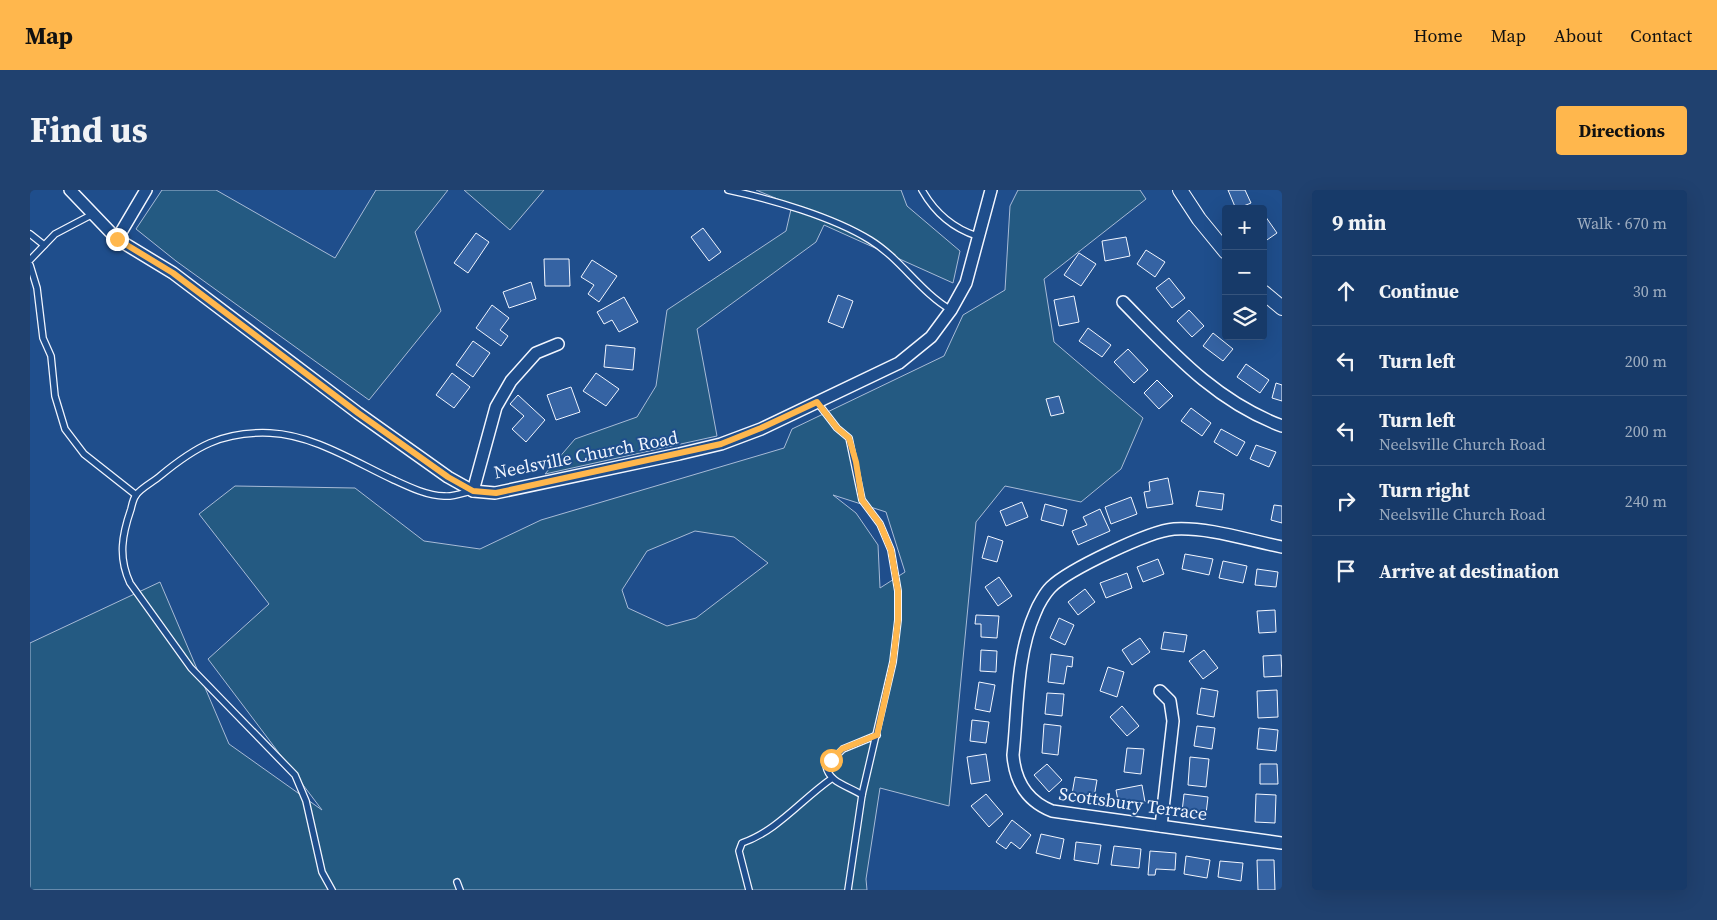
<!DOCTYPE html>
<html lang="en">
<head>
<meta charset="utf-8">
<style>
  :root { --surface:#173a69; --page:#20416f; --text:#f1f3f6; --muted:#9eadc0; --line:#36547d; --accent:#ffb74d }
  body { margin:0; font-family:"Source Serif 4",serif; background:var(--page); color:var(--text) }
  .controls { position:absolute; right:15px; top:15px; display:grid; overflow:hidden; border-radius:5px; box-shadow:0 5px 20px #0002 }
  .controls button { width:45px; height:45px; display:grid; place-items:center; padding:0; border:0; border-bottom:1px solid var(--line); background:var(--surface); color:var(--text); font:25px sans-serif }
  .stop { position:absolute; width:15px; height:15px; margin:-11px; border:4px solid #ffb74d; border-radius:50%; background:#fff }
  .stop.end { background:#ffb74d; border-color:#fff; box-shadow:0 1px 5px #0008 }
  .list { margin:0; padding:0; list-style:none }
  h2 { display:flex; justify-content:space-between; align-items:center; height:65px; margin:0; padding:0 20px; font-size:21px }
  h2 small { font-size:16px; font-weight:400; color:var(--muted) }
  .list li { display:grid; grid-template-columns:32px 1fr auto; gap:15px; align-items:center; box-sizing:border-box; height:70px; padding:0 20px; border-top:1px solid var(--line) }
  .list b { display:block; font-size:19px; white-space:nowrap }
  .list p { margin:0; font-size:16px; white-space:nowrap; color:var(--muted) }
  .list em { font-size:16px; font-style:normal; color:var(--muted) }
  .icon { flex:none; width:28px; height:28px; fill:none; stroke:currentColor; stroke-width:2; stroke-linecap:round; stroke-linejoin:round }
  .map { position:relative; flex:none; width:1252px; height:700px; overflow:hidden; border-radius:5px }
  header { display:flex; align-items:center; gap:30px; box-sizing:border-box; height:70px; padding:0 25px; background:var(--accent); color:#111 }
  header strong { font-size:24px }
  nav { display:flex; gap:28px; margin-inline-start:auto; font-size:18px }
  .intro { display:flex; align-items:center; justify-content:space-between; box-sizing:border-box; height:120px; padding:0 30px }
  h1 { margin:0; font-size:35px }
  .button { padding:12px 22px; border-radius:5px; background:var(--accent); color:#111; font-size:18px; font-weight:700 }
  main { display:flex; gap:30px; padding:0 30px }
  aside { flex:1; background:var(--surface); border-radius:5px; box-shadow:0 5px 20px #0002 }
  .map>svg:first-child { display:block }
  .green { fill:#245a82; stroke:#a8bbd7; fill-rule:evenodd }
  .building { fill:#3563a3; stroke:#f2f6ff }
  .lines { fill:none; stroke-linecap:round; stroke-linejoin:round }
  .service-casing { stroke:#f2f6ff; stroke-width:8 }
  .minor-casing { stroke:#f2f6ff; stroke-width:14 }
  .tertiary-casing { stroke:#f2f6ff; stroke-width:16 }
  .service { stroke:#1f4e8c; stroke-width:5.5 }
  .minor { stroke:#1f4e8c; stroke-width:11 }
  .tertiary { stroke:#1f4e8c; stroke-width:14 }
  .route { stroke:#ffb74d; stroke-width:6 }
  .labels { text-anchor:middle; stroke-width:4; stroke-linejoin:round; paint-order:stroke }
  .street-label { font-size:18px; fill:#f2f6ff; stroke:#1f4e8c }
</style>
</head>
<body>
<header>
<strong>Map</strong>
<nav><a>Home</a><a>Map</a><a>About</a><a>Contact</a></nav>
</header>
<div class="intro"><h1>Find us</h1><a class="button">Directions</a></div>
<main>
<div class="map">
<svg width="1252" height="700" viewBox="0 0 1252 700">
  <rect width="100%" height="100%" fill="#1f4e8c"/>
  <!-- green -->
  <g class="green">
    <path d="M 132,0 L 186,0 L 305,68 L 346,0 L 418,0 L 385,42 L 411,121 L 339,210 L 146,71 L 106,39 Z"/>
    <path d="M 434,0 L 514,0 L 480,40 Z"/>
    <path d="M 726,0 L 871,0 L 877,16 L 930,61 L 923,93 L 794,35 L 786,52 L 667,139 L 687,246 L 515,284 L 545,249 L 607,227 L 626,196 L 637,120 L 756,41 L 762,15 Z"/>
    <path d="M 988,0 L 1110,0 L 1116,9 L 1014,89 L 1024,152 L 1113,228 L 1091,279 L 1051,312 L 975,296 L 946,332 L 919,616 L 850,598 L 836,689 L 837,700 L 0,700 L 0,453 L 130,392 L 199,554 L 292,620 L 178,469 L 239,414 L 169,324 L 205,296 L 325,298 L 394,351 L 450,359 L 511,330 L 754,258 L 762,239 L 914,166 L 933,125 L 975,100 L 980,16 ZM 803,305 L 856,322 L 875,382 L 850,398 L 848,355 L 826,323 ZM 665,341 L 704,347 L 738,373 L 666,428 L 637,436 L 598,418 L 592,400 L 617,361 Z"/>
  </g>
  <!-- building -->
  <g class="building">
    <path d="M 1198,0 L 1215,0 L 1221,13 L 1206,19 Z"/>
    <path d="M 1233,23 L 1247,43 L 1234,52 L 1233,51 Z"/>
    <path d="M 673,38 L 691,62 L 679,71 L 661,47 Z"/>
    <path d="M 446,43 L 459,52 L 438,83 L 424,73 Z"/>
    <path d="M 1096,47 L 1100,66 L 1075,71 L 1072,51 Z"/>
    <path d="M 1116,60 L 1135,72 L 1125,87 L 1107,74 Z"/>
    <path d="M 1049,63 L 1066,74 L 1051,96 L 1034,85 Z"/>
    <path d="M 514,69 L 539,69 L 540,96 L 515,96 Z"/>
    <path d="M 562,70 L 587,86 L 569,112 L 558,104 L 564,95 L 551,87 Z"/>
    <path d="M 1139,88 L 1155,108 L 1142,118 L 1126,98 Z"/>
    <path d="M 501,92 L 506,109 L 479,118 L 473,102 Z"/>
    <path d="M 808,105 L 823,111 L 813,138 L 798,132 Z"/>
    <path d="M 1044,106 L 1049,132 L 1029,136 L 1024,110 Z"/>
    <path d="M 594,107 L 608,132 L 589,142 L 582,130 L 574,134 L 567,122 Z"/>
    <path d="M 462,115 L 479,128 L 470,140 L 478,146 L 471,156 L 446,138 Z"/>
    <path d="M 1159,120 L 1174,136 L 1162,147 L 1147,131 Z"/>
    <path d="M 1058,138 L 1081,155 L 1072,167 L 1049,151 Z"/>
    <path d="M 1183,143 L 1203,159 L 1193,171 L 1173,156 Z"/>
    <path d="M 443,151 L 460,163 L 443,187 L 426,175 Z"/>
    <path d="M 576,155 L 605,158 L 603,180 L 574,177 Z"/>
    <path d="M 1098,159 L 1118,180 L 1104,193 L 1084,172 Z"/>
    <path d="M 1216,174 L 1239,190 L 1230,203 L 1207,187 Z"/>
    <path d="M 422,183 L 440,197 L 424,218 L 406,205 Z"/>
    <path d="M 566,183 L 589,199 L 576,216 L 553,201 Z"/>
    <path d="M 1127,190 L 1143,206 L 1129,219 L 1114,203 Z"/>
    <path d="M 1246,193 L 1252,195 L 1252,211 L 1242,208 Z"/>
    <path d="M 541,197 L 550,222 L 526,230 L 517,205 Z"/>
    <path d="M 488,205 L 515,230 L 496,252 L 482,239 L 494,226 L 480,214 Z"/>
    <path d="M 1029,206 L 1034,223 L 1021,226 L 1016,209 Z"/>
    <path d="M 1161,218 L 1181,233 L 1172,246 L 1151,231 Z"/>
    <path d="M 1191,239 L 1215,252 L 1207,266 L 1184,252 Z"/>
    <path d="M 1226,255 L 1246,262 L 1239,277 L 1220,269 Z"/>
    <path d="M 1138,288 L 1143,314 L 1117,318 L 1114,302 L 1120,301 L 1119,292 Z"/>
    <path d="M 1169,301 L 1194,304 L 1192,320 L 1166,316 Z"/>
    <path d="M 1101,307 L 1107,324 L 1081,334 L 1075,317 Z"/>
    <path d="M 992,312 L 998,327 L 976,336 L 970,321 Z"/>
    <path d="M 1015,314 L 1037,320 L 1033,336 L 1011,330 Z"/>
    <path d="M 1244,315 L 1252,316 L 1252,333 L 1241,330 Z"/>
    <path d="M 1070,319 L 1080,341 L 1048,355 L 1042,341 L 1057,335 L 1053,327 Z"/>
    <path d="M 958,346 L 973,351 L 967,372 L 952,368 Z"/>
    <path d="M 1155,364 L 1183,369 L 1179,385 L 1152,379 Z"/>
    <path d="M 1128,369 L 1134,384 L 1113,392 L 1107,377 Z"/>
    <path d="M 1193,371 L 1217,376 L 1213,393 L 1189,388 Z"/>
    <path d="M 1227,379 L 1248,382 L 1246,397 L 1225,395 Z"/>
    <path d="M 1097,383 L 1102,398 L 1076,408 L 1070,393 Z"/>
    <path d="M 969,387 L 982,406 L 968,416 L 955,397 Z"/>
    <path d="M 1055,399 L 1065,412 L 1048,425 L 1038,412 Z"/>
    <path d="M 1245,420 L 1246,442 L 1229,443 L 1227,421 Z"/>
    <path d="M 946,425 L 969,426 L 967,448 L 951,447 L 951,434 L 945,434 Z"/>
    <path d="M 1029,428 L 1044,435 L 1035,455 L 1020,448 Z"/>
    <path d="M 1134,442 L 1157,445 L 1154,462 L 1131,459 Z"/>
    <path d="M 1110,448 L 1120,462 L 1102,475 L 1092,460 Z"/>
    <path d="M 951,460 L 967,461 L 966,482 L 950,481 Z"/>
    <path d="M 1174,460 L 1188,478 L 1173,489 L 1159,471 Z"/>
    <path d="M 1021,464 L 1043,467 L 1042,477 L 1037,476 L 1034,494 L 1018,492 Z"/>
    <path d="M 1251,465 L 1252,486 L 1234,487 L 1233,466 Z"/>
    <path d="M 1078,477 L 1094,482 L 1087,507 L 1070,501 Z"/>
    <path d="M 949,492 L 965,495 L 960,522 L 945,519 Z"/>
    <path d="M 1171,498 L 1188,501 L 1184,527 L 1167,524 Z"/>
    <path d="M 1247,500 L 1248,527 L 1228,528 L 1227,501 Z"/>
    <path d="M 1017,503 L 1034,504 L 1032,526 L 1015,524 Z"/>
    <path d="M 1092,516 L 1109,536 L 1097,546 L 1080,527 Z"/>
    <path d="M 942,530 L 959,532 L 956,553 L 940,551 Z"/>
    <path d="M 1014,534 L 1031,536 L 1028,565 L 1012,563 Z"/>
    <path d="M 1167,536 L 1185,538 L 1182,559 L 1164,556 Z"/>
    <path d="M 1229,538 L 1248,540 L 1246,561 L 1227,559 Z"/>
    <path d="M 1097,558 L 1114,559 L 1111,584 L 1094,582 Z"/>
    <path d="M 956,564 L 960,591 L 941,594 L 937,567 Z"/>
    <path d="M 1160,567 L 1179,569 L 1176,597 L 1158,595 Z"/>
    <path d="M 1017,574 L 1032,590 L 1019,602 L 1004,585 Z"/>
    <path d="M 1230,574 L 1247,574 L 1248,594 L 1230,594 Z"/>
    <path d="M 1045,587 L 1067,590 L 1064,607 L 1042,604 Z"/>
    <path d="M 1112,595 L 1115,612 L 1089,616 L 1086,600 Z"/>
    <path d="M 956,604 L 973,624 L 959,637 L 941,616 Z"/>
    <path d="M 1154,604 L 1178,607 L 1176,624 L 1152,622 Z"/>
    <path d="M 1226,604 L 1246,605 L 1245,633 L 1225,632 Z"/>
    <path d="M 982,630 L 1001,645 L 990,659 L 981,652 L 976,659 L 966,652 Z"/>
    <path d="M 1011,644 L 1034,649 L 1030,669 L 1006,663 Z"/>
    <path d="M 1046,652 L 1071,655 L 1068,674 L 1044,670 Z"/>
    <path d="M 1084,656 L 1111,659 L 1109,678 L 1081,675 Z"/>
    <path d="M 1120,661 L 1146,663 L 1145,680 L 1126,679 L 1125,685 L 1118,685 Z"/>
    <path d="M 1156,666 L 1180,670 L 1177,688 L 1154,684 Z"/>
    <path d="M 1227,670 L 1244,670 L 1245,700 L 1228,700 Z"/>
    <path d="M 1190,671 L 1213,673 L 1211,691 L 1188,687 Z"/>
  </g>
  <g class="lines">
    <!-- service casing -->
    <g class="service-casing">
      <g id="service">
        <path d="M 698,0 C 741,9 803,27 840,50 C 871,69 890,102 921,120"/>
        <path d="M 892,0 C 905,23 922,38 947,46"/>
        <path d="M 0,44 L 14,55"/>
        <path d="M 0,70 L 25,44 L 63,24"/>
        <path d="M 0,75 L 7,98 L 13,148 L 21,166 L 25,206 L 35,239 L 54,264 L 106,305"/>
        <path d="M 787,212 L 807,238 L 819,248 L 832,310 L 850,334 L 861,360 L 868,401 L 868,430 L 863,472 L 832,605 L 818,700"/>
        <path d="M 832,605 C 819,596 799,593 796,576 L 813,559 L 847,545"/>
        <path d="M 427,692 L 430,700"/>
        <path d="M 302,700 L 292,682 L 276,611 L 265,585 L 161,478 L 100,393 C 88,367 92,345 101,319 C 102,315 103,309 106,305 C 111,298 123,292 130,286 C 165,257 192,241 240,243 C 284,245 325,272 364,290 C 379,297 398,306 414,306 C 423,307 433,303 441,301"/>
        <path d="M 719,700 L 709,661 L 712,653 C 747,641 771,610 801,589"/>
      </g>
    </g>
    <!-- minor casing -->
    <g class="minor-casing">
      <g id="minor">
        <path d="M 40,0 L 87,49 L 143,83 L 328,223 L 418,287 L 443,301 L 465,303 L 649,264 L 691,254 L 731,239 L 869,173 L 901,147 L 921,120 L 936,93 L 961,0"/>
        <path d="M 87,49 L 116,0"/>
        <path d="M 1093,112 C 1142,162 1185,211 1252,236"/>
        <path d="M 443,301 L 466,217 L 481,191 L 506,163 L 528,154"/>
        <path d="M 1252,357 C 1217,350 1179,337 1144,339 C 1119,341 1038,380 1021,397 C 1015,403 1008,415 1005,423 C 986,466 988,519 983,565 C 985,591 997,611 1022,621 L 1252,653"/>
        <path d="M 1130,501 L 1140,511 L 1143,531 L 1131,636"/>
      </g>
    </g>
    <!-- tertiary casing -->
    <g class="tertiary-casing">
      <g id="tertiary">
        <path d="M 1150,0 L 1169,29 L 1196,62"/>
        <path d="M 1233,102 L 1252,118"/>
      </g>
    </g>
    <!-- service -->
    <use href="#service" class="service"/>
    <!-- minor -->
    <use href="#minor" class="minor"/>
    <!-- tertiary -->
    <use href="#tertiary" class="tertiary"/>
  </g>
  <g class="lines">
    <!-- route -->
    <path class="route" d="M 87,49 L 143,83 L 328,223 L 418,287 L 443,301 L 466,303 L 691,254 L 731,238 L 787,212 L 807,238 L 819,248 L 826,272 L 832,310 L 850,334 L 861,360 L 868,401 L 868,430 L 863,472 L 847,545 L 812,559 L 801,570"/>
  </g>
  <g class="labels">
    <!-- street labels -->
    <g class="street-label">
      <text transform="translate(556 265) rotate(-11)" y="6">Neelsville Church Road</text>
      <text transform="translate(1103 614) rotate(8)" y="6">Scottsbury Terrace</text>
    </g>
  </g>
</svg>
<div class="controls">
<button>+</button>
<button>−</button>
<button><svg class="icon" aria-label="layers" viewBox="0 0 24 24"><path d="M12 4l9 5-9 5-9-5zM3 14l9 5 9-5"/></svg></button>
</div>
<div class="stop" style="left:801px;top:570px"></div>
<div class="stop end" style="left:87px;top:49px"></div>
</div>
<aside>
<h2>9 min<small>Walk · 670 m</small></h2>
<ul class="list">
<li><svg class="icon" aria-label="ahead" viewBox="0 0 24 24"><path d="M12 20V5M6 11l6-6 6 6"/></svg><div><b>Continue</b></div><em>30 m</em></li>
<li><svg class="icon" aria-label="left" viewBox="0 0 24 24"><path d="M17 20v-9H6M10 6l-5 5 5 5"/></svg><div><b>Turn left</b></div><em>200 m</em></li>
<li><svg class="icon" aria-label="left" viewBox="0 0 24 24"><path d="M17 20v-9H6M10 6l-5 5 5 5"/></svg><div><b>Turn left</b><p>Neelsville Church Road</p></div><em>200 m</em></li>
<li><svg class="icon" aria-label="right" viewBox="0 0 24 24"><path d="M7 20v-9h11M14 6l5 5-5 5"/></svg><div><b>Turn right</b><p>Neelsville Church Road</p></div><em>240 m</em></li>
<li><svg class="icon" aria-label="arrive" viewBox="0 0 24 24"><path d="M6 21V4h12l-3 4 3 4H6"/></svg><div><b>Arrive at destination</b></div></li>
</ul>
</aside>
</main>
</body>
</html>
